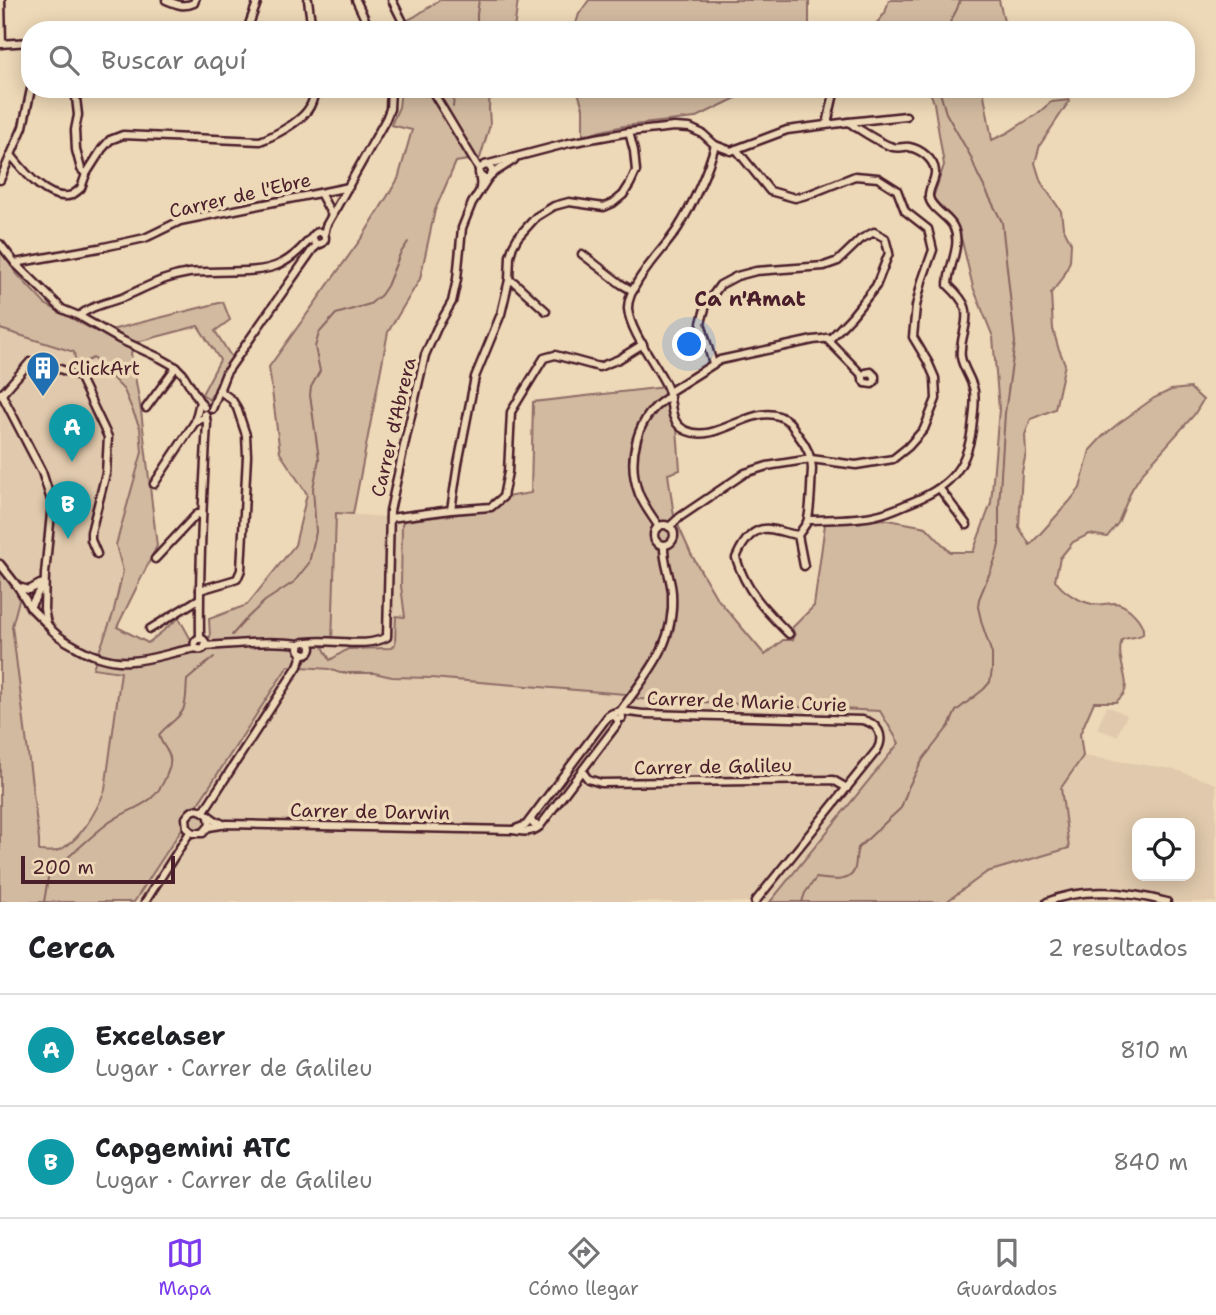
<!DOCTYPE html>
<html lang="es">
<head>
<meta charset="utf-8">
<style>
  :root { --surface:#fff; --page:#f6f6f6; --text:#202124; --muted:#757577; --line:#e0e0e0; --accent:#7c3aed }
  body { margin:0; font-family:"Shantell Sans",sans-serif; background:var(--page); color:var(--text) }
  .controls { position:absolute; right:21px; bottom:21px; display:grid; overflow:hidden; border-radius:14px; box-shadow:0 4px 18px #0003 }
  .controls button { width:63px; height:63px; display:grid; place-items:center; padding:0; border:0; border-bottom:2px solid var(--line); background:var(--surface); color:var(--text); font:35px sans-serif }
  .scale { position:absolute; left:21px; bottom:18px; width:154px; box-sizing:border-box; padding-left:7px; border:4px solid #4a1f2b; border-top:0; font-size:19px; line-height:24px; white-space:nowrap; color:#4a1f2b; -webkit-text-stroke:5px #edd8b7; paint-order:stroke }
  .you { position:absolute; left:690px; top:345px; width:24px; height:24px; margin:-18px; border:5px solid #fff; border-radius:50%; background:#1a73e8; box-shadow:0 0 0 10px #1a73e833 }
  .badge { display:grid; place-items:center; width:46px; height:46px; border-radius:50%; background:var(--accent); color:#fff; font-size:23px; font-weight:700 }
  .pin { position:absolute; translate:-50% -58px; filter:drop-shadow(0 2px 4px #0008) }
  .pin::after { content:''; position:absolute; top:37px; width:24px; height:21px; background:inherit; clip-path:polygon(0 0,100% 0,50% 100%) }
  .list { margin:0; padding:0; list-style:none }
  h2 { display:flex; justify-content:space-between; align-items:center; height:91px; margin:0; padding:0 28px; font-size:30px }
  h2 small { font-size:23px; font-weight:400; color:var(--muted) }
  .list li { display:grid; grid-template-columns:46px 1fr auto; gap:21px; align-items:center; box-sizing:border-box; height:112px; padding:0 28px; border-top:2px solid var(--line) }
  .list b { display:block; font-size:26px; white-space:nowrap }
  .list p { margin:0; font-size:23px; white-space:nowrap; color:var(--muted) }
  .list em { font-size:23px; font-style:normal; color:var(--muted) }
  .icon { flex:none; width:38px; height:38px; fill:none; stroke:currentColor; stroke-width:2; stroke-linecap:round; stroke-linejoin:round }
  .map { position:relative; flex:none; width:1216px; height:902px; overflow:hidden }
  .search { position:absolute; background:var(--surface); box-shadow:0 4px 18px #0003; left:21px; right:21px; top:21px; height:77px; display:flex; align-items:center; gap:18px; box-sizing:border-box; padding:0 24px; border-radius:28px; color:var(--muted); font-size:26px }
  .sheet { height:315px; background:var(--surface) }
  nav { display:flex; justify-content:space-around; align-items:center; box-sizing:border-box; height:98px; border-top:2px solid var(--line); background:var(--surface); font-size:19px; color:var(--muted) }
  nav a { display:grid; justify-items:center; gap:4px }
  nav .on { color:var(--accent) }
  .map>svg:first-child { display:block }
  .built { fill:#e0c9ac; fill-rule:evenodd }
  .green { fill:#d2baa0; stroke:#8e6c66; stroke-width:2 }
  .lines { fill:none; stroke-linecap:round; stroke-linejoin:round }
  .stream { stroke:#886560; stroke-width:2 }
  .minor-casing { stroke:#4a1f2b; stroke-width:11 }
  .minor { stroke:#edd8b7; stroke-width:6 }
  .labels { text-anchor:middle; stroke-width:7; stroke-linejoin:round; paint-order:stroke }
  .street-label { font-size:19px; fill:#4a1f2b; stroke:#edd8b7 }
  .poi-label { font-size:19px; fill:#4a1f2b; stroke:#edd8b7; text-anchor:start }
  .neighbourhood-label { font-size:21px; font-weight:bold; fill:#4a1f2b; stroke:#edd8b7 }
</style>
</head>
<body>
<div class="map">
<svg width="1216" height="902" viewBox="0 0 1216 902">
  <rect width="100%" height="100%" fill="#edd8b7"/>
  <filter id="ink" filterUnits="userSpaceOnUse"><feTurbulence type="fractalNoise" baseFrequency=".0143" numOctaves="2"/><feDisplacementMap in="SourceGraphic" scale="14" xChannelSelector="R" yChannelSelector="G"/><feConvolveMatrix kernelMatrix="1 2 1 2 8 2 1 2 1" color-interpolation-filters="sRGB"/></filter>
  <g filter="url(#ink)">
    <!-- built -->
    <g class="built">
      <path d="M 0,329 L 92,357 L 124,390 L 140,428 L 142,452 L 116,545 L 123,570 L 113,614 L 93,668 L 121,672 L 105,790 L 99,805 L 80,832 L 69,843 L 55,851 L 39,851 L 39,840 L 12,626 L 22,589 L 0,560 Z"/>
      <path d="M 336,513 L 383,517 L 404,521 L 402,524 L 400,571 L 405,618 L 396,617 L 396,639 L 395,644 L 391,648 L 348,649 L 330,661 L 323,647 L 332,645 Z"/>
      <path d="M 287,666 L 329,669 L 340,673 L 374,673 L 392,677 L 431,678 L 625,694 L 640,699 L 880,711 L 900,743 L 770,902 L 134,902 Z"/>
      <path d="M 1107,706 L 1127,715 L 1117,736 L 1097,729 Z"/>
      <path d="M 1083,756 L 1173,769 L 1216,784 L 1216,902 L 946,902 L 987,872 L 1069,847 L 1061,788 ZM 1137,823 L 1190,823 L 1190,876 L 1137,876 Z"/>
    </g>
    <!-- green -->
    <g class="green">
      <path d="M 440,0 L 518,0 L 514,30 L 388,30 L 414,17 Z"/>
      <path d="M 589,0 L 809,0 L 809,30 L 574,30 L 579,14 Z"/>
      <path d="M 889,0 L 999,0 L 1006,30 L 871,30 L 885,13 Z"/>
      <path d="M 401,89 L 490,89 L 489,108 L 490,125 L 480,158 L 456,162 L 435,210 L 420,279 L 388,332 L 353,514 L 336,513 L 332,645 L 323,647 L 330,660 L 348,649 L 391,648 L 395,644 L 396,616 L 405,617 L 401,586 L 402,524 L 404,521 L 491,510 L 498,506 L 506,497 L 531,493 L 533,402 L 665,387 L 669,415 L 677,428 L 680,470 L 668,474 L 674,516 L 691,554 L 716,597 L 765,655 L 783,640 L 793,640 L 795,635 L 792,628 L 814,606 L 825,524 L 883,519 L 926,527 L 950,552 L 973,552 L 991,503 L 999,409 L 993,337 L 973,287 L 962,241 L 952,218 L 933,198 L 944,165 L 934,103 L 929,89 L 983,89 L 992,140 L 1007,133 L 1037,114 L 1051,102 L 1070,100 L 1040,145 L 1035,163 L 1041,182 L 1061,211 L 1063,227 L 1071,243 L 1070,261 L 1063,278 L 1051,293 L 1053,329 L 1058,347 L 1065,364 L 1055,409 L 1031,419 L 1025,435 L 1026,453 L 1022,472 L 1019,527 L 1030,545 L 1069,502 L 1080,488 L 1090,450 L 1103,436 L 1119,423 L 1154,398 L 1171,390 L 1190,388 L 1203,400 L 1194,415 L 1143,472 L 1132,489 L 1118,523 L 1107,537 L 1089,534 L 1073,542 L 1060,558 L 1055,580 C 1063,592 1078,601 1092,604 C 1100,606 1107,603 1115,603 C 1127,604 1145,622 1143,634 C 1136,639 1129,636 1122,640 C 1115,658 1131,681 1124,693 C 1124,694 1117,701 1116,702 L 1094,702 L 1080,734 L 1083,756 L 1061,788 L 1069,848 L 987,872 L 946,902 L 770,902 L 899,743 L 880,711 L 639,699 L 625,694 L 431,678 L 392,677 L 374,673 L 340,673 L 329,669 L 288,666 L 134,902 L 0,902 L 0,560 L 22,589 L 12,626 L 39,840 L 39,851 C 43,851 51,852 56,851 C 79,844 97,810 105,790 L 121,672 L 93,668 L 113,614 L 123,571 L 116,545 L 142,452 L 140,428 L 124,390 L 93,358 L 76,366 L 74,352 L 0,329 L 0,250 L 16,273 L 45,304 L 99,333 L 223,302 L 230,320 L 215,331 L 232,358 L 209,400 L 202,394 L 220,360 L 198,326 L 137,342 L 131,353 L 141,411 L 157,546 L 117,627 L 148,643 L 179,618 L 190,638 L 210,637 L 209,619 L 247,605 L 295,545 L 307,494 L 280,453 L 269,367 L 363,236 L 398,179 L 412,130 L 391,125 L 399,107 Z"/>
      <path d="M 577,89 L 788,89 L 738,97 L 695,118 L 624,126 L 583,135 L 583,108 Z"/>
      <circle cx="198" cy="822" r="8"/>
    </g>
    <g class="lines">
      <!-- stream -->
      <g class="stream">
        <path d="M 477,30 L 477,14 L 479,0"/>
        <path d="M 946,30 L 957,9 L 960,0"/>
        <path d="M 453,107 L 455,89"/>
        <path d="M 232,635 L 247,618 L 265,601 L 294,582 L 309,563 L 316,532 L 313,488 L 319,459 L 310,395 L 311,387 L 320,371 L 315,347 L 319,333 L 336,314 L 370,304 L 381,295 L 387,286 L 400,254 L 408,242"/>
        <path d="M 44,902 L 49,872 C 70,858 87,839 107,824 C 132,805 154,809 167,774 C 169,770 171,764 170,758 C 169,750 161,745 159,735 C 166,725 178,720 183,710 C 187,701 186,690 187,680 L 214,657"/>
        <path d="M 802,902 L 805,893 L 816,878 C 828,879 848,884 854,871 C 857,863 855,855 858,848 L 901,808 L 909,786 L 923,759 L 949,726 L 956,711 L 984,689 L 990,682 L 992,670 L 992,654 L 982,624 L 978,607 L 979,599 L 995,560 L 999,545 L 999,506 L 1005,413 L 1015,342 L 1002,222 L 977,173 L 971,157 L 946,113 L 939,89"/>
      </g>
      <!-- minor casing -->
      <g class="minor-casing">
        <g id="minor">
          <path d="M 1,0 L 2,44"/>
          <path d="M 166,0 C 176,4 183,8 194,3 L 195,0"/>
          <path d="M 308,0 L 312,30"/>
          <path d="M 356,0 L 370,30"/>
          <path d="M 392,0 L 407,30"/>
          <path d="M 247,30 L 258,0"/>
          <path d="M 0,44 L 30,42"/>
          <path d="M 75,89 L 78,115 L 75,130 L 76,150 L 81,169 L 86,174"/>
          <path d="M 431,89 L 479,169"/>
          <path d="M 849,122 L 906,116"/>
          <path d="M 827,124 L 835,89"/>
          <path d="M 715,145 C 708,171 692,206 678,228 C 665,249 627,284 628,309 C 630,332 656,364 666,385 C 674,401 667,423 687,431 C 720,445 758,396 789,422 C 792,425 795,431 798,435 C 806,445 812,456 812,469 C 811,480 811,512 807,522 C 805,526 801,531 798,535"/>
          <path d="M 11,155 C 23,170 48,203 72,195 C 75,193 78,191 81,188 L 86,174 L 102,149 L 110,140 L 123,135 L 260,141 C 274,136 298,123 307,111 C 312,105 314,97 315,89"/>
          <path d="M 485,165 L 569,143 L 629,132 L 674,127 L 690,128 L 703,134 L 715,145 L 731,151 L 787,130 L 849,122 L 854,126 C 864,132 883,145 893,147 C 898,149 904,146 909,147 C 920,149 934,159 935,171 C 936,180 928,188 929,197 C 931,209 948,216 953,226 C 963,245 948,266 948,285 C 967,303 970,310 963,336 C 961,344 960,349 961,357 C 963,369 972,379 974,391 C 976,403 973,417 972,429 C 966,472 946,489 907,504 C 896,509 884,514 872,516 C 851,520 829,519 808,520"/>
          <path d="M 492,174 L 514,160"/>
          <path d="M 0,180 L 23,127 L 31,89"/>
          <path d="M 480,188 C 482,181 478,176 479,169 L 485,165 L 489,166 L 492,170 L 492,174 L 488,178 L 483,178 L 480,175"/>
          <path d="M 320,193 L 332,215"/>
          <circle cx="319" cy="238" r="6"/>
          <path d="M 324,235 L 326,226 L 386,119 L 390,109 L 391,89"/>
          <path d="M 0,244 L 15,263 L 62,309 L 79,316 L 119,339 L 160,358 L 176,367 L 183,374 L 200,402 L 204,407"/>
          <path d="M 582,254 L 621,284 L 633,291"/>
          <path d="M 15,263 L 99,248 L 145,238 L 180,221 L 349,187"/>
          <path d="M 509,280 L 514,282 L 546,311"/>
          <path d="M 79,316 C 92,305 109,303 124,297 C 147,287 163,277 189,273 C 215,270 259,275 280,264 C 293,258 303,247 313,236"/>
          <path d="M 826,338 L 863,376 L 863,380 L 865,383 L 872,384 L 875,381 L 875,376 L 871,372 L 866,373 L 863,376"/>
          <path d="M 669,392 L 720,360 L 813,340 L 831,338 L 852,316 L 876,286 L 889,253 L 885,238 L 874,232 L 861,239 L 838,261 L 824,266 L 756,271 L 737,276 L 720,285 L 706,305 L 701,323 L 713,364"/>
          <path d="M 1,393 L 42,472 L 52,503 L 45,574 L 44,609 L 47,624"/>
          <path d="M 2,394 L 30,362 L 38,361 L 79,376 L 108,437 L 106,473 L 91,532 L 91,540 L 97,554"/>
          <path d="M 146,408 L 176,367"/>
          <path d="M 212,409 L 226,373 L 313,249 L 319,244"/>
          <path d="M 195,422 L 200,402"/>
          <path d="M 154,484 L 195,422 L 206,417"/>
          <path d="M 940,489 L 967,525"/>
          <path d="M 451,510 L 458,464 L 475,377 L 501,314 L 509,280 L 510,256 L 513,246 L 518,237 L 536,217 L 554,206 L 569,202 L 604,207 L 613,203 L 623,195 L 630,184 L 636,171 L 634,151 L 629,132"/>
          <path d="M 390,518 L 451,510 L 491,507 L 503,497 L 508,472 L 511,412 L 544,358 L 555,355 L 599,367 L 619,359 L 643,344"/>
          <circle cx="664" cy="535" r="10"/>
          <path d="M 659,527 C 652,516 644,506 639,494 C 626,459 636,415 670,396"/>
          <path d="M 669,527 L 680,517 L 745,473 L 767,466 L 811,459 L 856,465 L 893,459 L 908,447 L 924,429 L 936,399 L 935,378 L 928,362 L 913,337 L 916,306 L 922,281 L 933,250 L 928,229 L 905,211 L 897,190 L 878,178 L 855,176 L 810,194 L 795,198 L 770,191 L 736,149"/>
          <path d="M 798,535 L 804,566"/>
          <path d="M 155,559 L 197,514 L 202,514"/>
          <path d="M 0,564 L 18,587 L 30,607 L 47,624 C 53,633 63,640 73,645 C 89,655 111,663 131,661 C 153,660 174,651 197,648"/>
          <path d="M 18,587 L 29,590 L 40,584"/>
          <path d="M 200,590 L 237,579 L 241,570 L 247,456 L 246,435 L 237,408 L 232,400 L 219,390"/>
          <path d="M 30,607 L 44,582"/>
          <path d="M 150,629 L 199,599"/>
          <path d="M 789,634 C 765,610 746,591 736,558 C 742,544 752,527 769,529 C 779,530 788,534 798,535"/>
          <circle cx="200" cy="644" r="5.5"/>
          <path d="M 200,639 C 199,567 203,495 207,423 L 205,414"/>
          <circle cx="305" cy="648" r="6"/>
          <path d="M 308,642 C 332,638 365,649 387,637 L 390,511 L 404,446 L 425,355 L 437,328 L 452,302 L 457,279 L 462,228 L 472,203 L 488,178"/>
          <path d="M 205,646 C 236,644 269,640 299,644"/>
          <path d="M 622,718 L 621,710 C 649,671 675,645 672,593 C 671,577 663,562 664,545"/>
          <path d="M 582,771 L 588,779 L 601,783 L 833,780 L 847,788"/>
          <path d="M 204,811 L 298,666 L 303,653"/>
          <path d="M 209,817 L 210,825 L 203,833 L 193,833 L 187,828 L 186,818 C 199,798 207,819 221,823"/>
          <path d="M 531,819 L 533,824 L 540,826 L 618,723 L 618,720 L 614,716 L 608,716"/>
          <path d="M 209,827 L 227,824 L 513,830 C 522,832 533,833 540,826"/>
          <path d="M 513,830 L 526,825 L 608,716 C 619,707 632,714 646,714 L 862,720 C 878,723 885,736 877,750 L 755,902"/>
          <path d="M 145,902 L 190,832"/>
          <path d="M 1047,902 C 1085,886 1128,892 1167,902"/>
        </g>
      </g>
      <!-- minor -->
      <use href="#minor" class="minor"/>
    </g>
  </g>
  <!-- icons -->
  <defs>
    <g id="building-pin" transform="scale(1.75)"><path d="M0 17L-7.5 6A9.5 9.5 0 1 1 7.5 6Z" fill="#1f6fb2" stroke="#edd8b7"/><path d="M-4-6H4V6H1V3H-1V6H-4ZM-2.5-4.3h1.7v1.8h-1.7ZM.8-4.3h1.7v1.8H.8ZM-2.5-1h1.7V.8h-1.7ZM.8-1h1.7V.8H.8Z" fill="#fff"/></g>
  </defs>
  <g fill-rule="evenodd">
    <use href="#building-pin" x="43" y="368"/>
  </g>
  <g class="labels">
    <!-- street labels -->
    <g class="street-label">
      <text transform="translate(240 195) rotate(-13)" y="7">Carrer de l'Ebre</text>
      <text transform="translate(393 427) rotate(-77)" y="7">Carrer d'Abrera</text>
      <text transform="translate(747 701) rotate(2)" y="7">Carrer de Marie Curie</text>
      <text transform="translate(713 766) rotate(-1)" y="7">Carrer de Galileu</text>
      <text transform="translate(370 811) rotate(1)" y="7">Carrer de Darwin</text>
    </g>
    <!-- poi labels -->
    <g class="poi-label">
      <text x="68" y="375">ClickArt</text>
    </g>
    <!-- neighbourhood labels -->
    <g class="neighbourhood-label">
      <text x="750" y="306">Ca n'Amat</text>
    </g>
  </g>
</svg>
<div class="controls">
<button><svg class="icon" aria-label="locate" viewBox="0 0 24 24"><circle cx="12" cy="12" r="6"/><path d="M12 2v4M12 18v4M2 12h4M18 12h4"/></svg></button>
</div>
<div class="scale">200 m</div>
<div class="you"></div>
<div class="pin badge" style="left:72px;top:462px;background:#0f9aa8">A</div>
<div class="pin badge" style="left:68px;top:539px;background:#0f9aa8">B</div>
<div class="search"><svg class="icon" aria-label="search" viewBox="0 0 24 24"><circle cx="10" cy="10" r="6"/><path d="M15 15l6 6"/></svg>Buscar aquí</div>
</div>
<section class="sheet">
<h2>Cerca<small>2 resultados</small></h2>
<ul class="list">
<li><span class="badge" style="background:#0f9aa8">A</span><div><b>Excelaser</b><p>Lugar · Carrer de Galileu</p></div><em>810 m</em></li>
<li><span class="badge" style="background:#0f9aa8">B</span><div><b>Capgemini ATC</b><p>Lugar · Carrer de Galileu</p></div><em>840 m</em></li>
</ul>
</section>
<nav>
<a class="on"><svg class="icon" aria-label="map" viewBox="0 0 24 24"><path d="M3 6l6-2 6 2 6-2v14l-6 2-6-2-6 2zM9 4v14M15 6v14"/></svg>Mapa</a>
<a><svg class="icon" aria-label="directions" viewBox="0 0 24 24"><path d="M12 3l9 9-9 9-9-9zM9 14v-3h6M13 9l2 2-2 2"/></svg>Cómo llegar</a>
<a><svg class="icon" aria-label="saved" viewBox="0 0 24 24"><path d="M7 4h10v16l-5-4-5 4z"/></svg>Guardados</a>
</nav>
</body>
</html>
